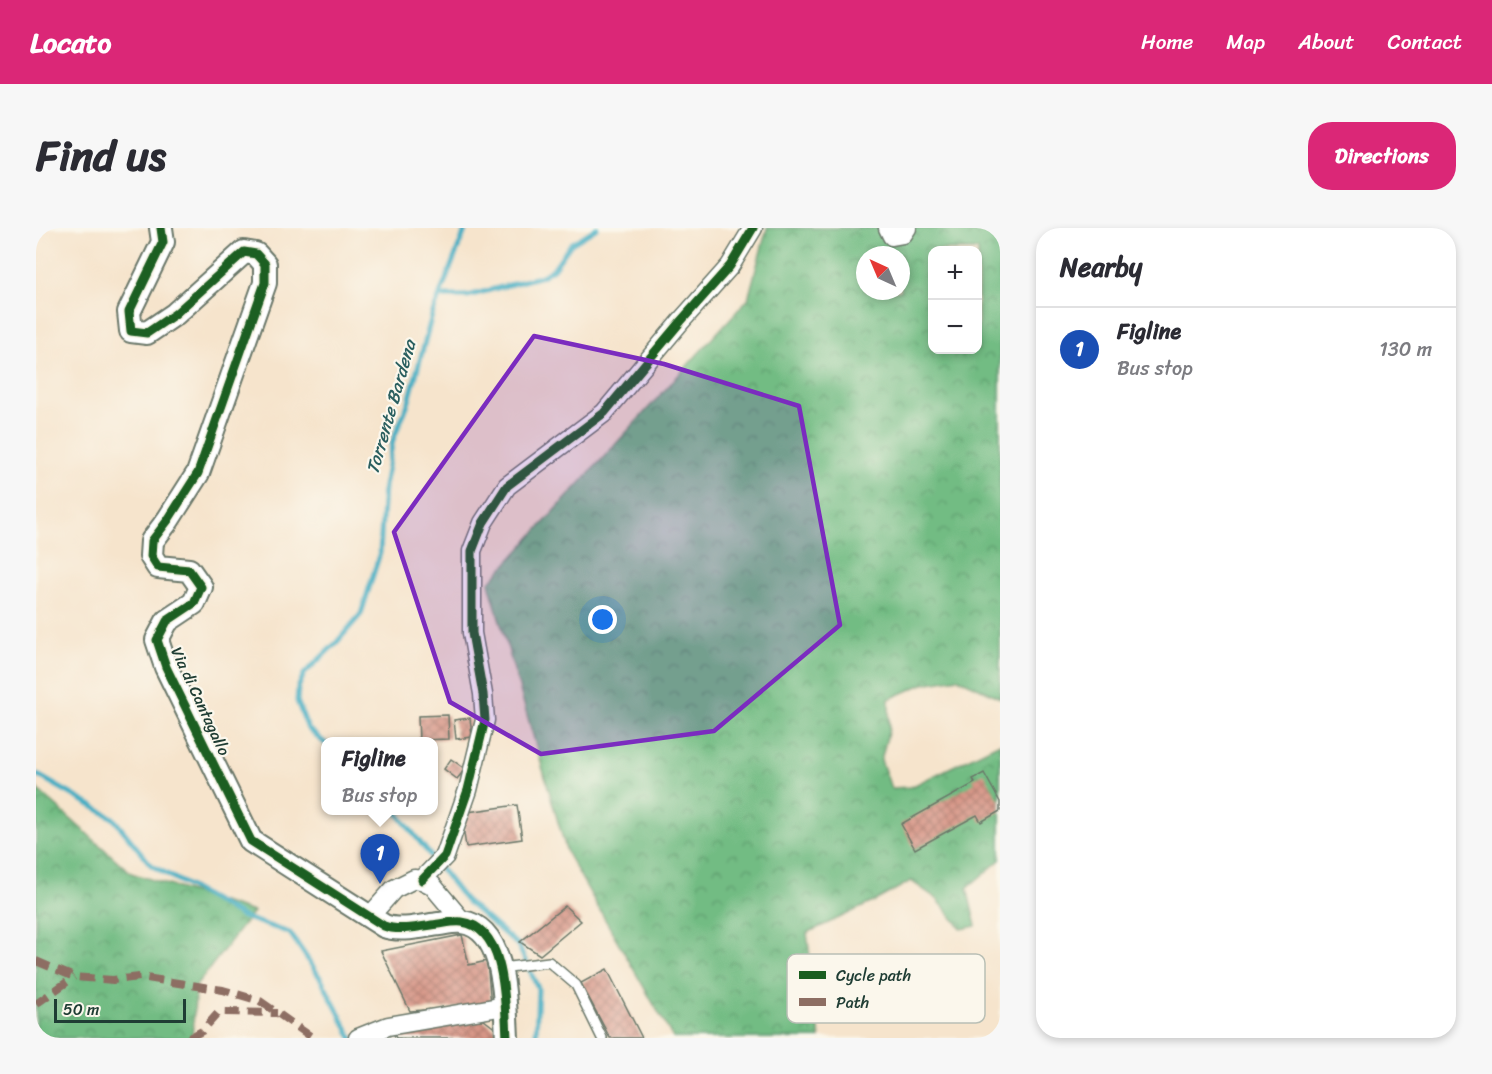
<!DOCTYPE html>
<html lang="en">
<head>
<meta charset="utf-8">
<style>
  :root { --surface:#fff; --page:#f7f7f7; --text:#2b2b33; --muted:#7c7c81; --line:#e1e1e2; --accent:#db2777 }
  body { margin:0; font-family:Sriracha,sans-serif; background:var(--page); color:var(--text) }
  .controls { position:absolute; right:18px; top:18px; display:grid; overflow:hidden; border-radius:12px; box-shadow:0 3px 9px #0003 }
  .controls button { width:54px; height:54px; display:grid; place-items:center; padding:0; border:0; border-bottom:2px solid var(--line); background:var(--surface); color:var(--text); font:30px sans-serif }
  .compass { position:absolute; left:820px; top:18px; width:54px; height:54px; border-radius:50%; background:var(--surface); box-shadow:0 3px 9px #0003; rotate:316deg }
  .scale { position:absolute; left:18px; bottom:15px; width:132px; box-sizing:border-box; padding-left:6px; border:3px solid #1f3d34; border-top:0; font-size:16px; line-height:21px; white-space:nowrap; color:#1f3d34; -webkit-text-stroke:4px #fbf7ec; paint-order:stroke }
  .you { position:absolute; left:567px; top:392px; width:21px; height:21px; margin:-15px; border:4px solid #fff; border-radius:50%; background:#1a73e8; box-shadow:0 0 0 9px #1a73e833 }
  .badge { display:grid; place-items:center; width:39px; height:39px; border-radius:50%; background:var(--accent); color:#fff; font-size:20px; font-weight:700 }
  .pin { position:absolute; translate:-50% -50px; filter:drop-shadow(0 2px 3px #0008) }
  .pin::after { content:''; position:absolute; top:32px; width:21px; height:18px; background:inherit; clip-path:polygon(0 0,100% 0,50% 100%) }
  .popup { position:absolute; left:285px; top:509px; width:117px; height:78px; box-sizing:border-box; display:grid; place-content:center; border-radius:12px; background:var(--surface); filter:drop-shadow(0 2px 4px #0005); font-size:20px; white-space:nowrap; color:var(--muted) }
  .popup b { font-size:22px; color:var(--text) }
  .popup::after { content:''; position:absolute; left:50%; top:100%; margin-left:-12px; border:12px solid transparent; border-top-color:var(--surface) }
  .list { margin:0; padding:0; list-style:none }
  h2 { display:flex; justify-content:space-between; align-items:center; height:78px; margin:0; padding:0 24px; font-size:26px }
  h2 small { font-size:20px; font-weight:400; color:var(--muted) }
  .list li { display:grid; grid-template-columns:39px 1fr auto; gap:18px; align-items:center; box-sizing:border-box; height:84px; padding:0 24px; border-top:2px solid var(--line) }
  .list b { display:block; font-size:22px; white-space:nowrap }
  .list p { margin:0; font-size:20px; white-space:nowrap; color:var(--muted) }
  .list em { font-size:20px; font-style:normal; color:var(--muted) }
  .map { position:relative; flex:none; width:964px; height:810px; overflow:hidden; border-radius:24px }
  header { display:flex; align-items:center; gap:36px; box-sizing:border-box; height:84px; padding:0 30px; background:var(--accent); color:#fff }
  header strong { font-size:28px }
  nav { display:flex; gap:33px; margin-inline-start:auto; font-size:21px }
  .intro { display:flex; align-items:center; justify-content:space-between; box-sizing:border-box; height:144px; padding:0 36px }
  h1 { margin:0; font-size:42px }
  .button { padding:15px 27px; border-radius:24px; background:var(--accent); color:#fff; font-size:21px; font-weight:700 }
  main { display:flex; gap:36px; padding:0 36px }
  aside { flex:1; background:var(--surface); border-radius:24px; box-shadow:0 3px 9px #0003 }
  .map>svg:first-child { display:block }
  .forest { fill:url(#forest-crowns); stroke:#487c5c; stroke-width:1.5; fill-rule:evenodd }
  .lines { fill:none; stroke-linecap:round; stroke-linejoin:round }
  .stream { stroke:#44aec3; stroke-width:5 }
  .building { fill:url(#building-cross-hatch) }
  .service-casing { stroke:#6a7769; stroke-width:12 }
  .minor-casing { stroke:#6a7769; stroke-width:21 }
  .tertiary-casing { stroke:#6a7769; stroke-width:26 }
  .service { stroke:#fff; stroke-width:9 }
  .minor { stroke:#fff; stroke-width:18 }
  .tertiary { stroke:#fff; stroke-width:22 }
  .quiet { stroke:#8d6e63; stroke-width:8; stroke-dasharray:15 8; stroke-linecap:butt }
  .cycleway-casing { stroke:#fbf7ec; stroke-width:13 }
  .cycleway { stroke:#1b5e20; stroke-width:9 }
  .marked { fill:#7b2cbf; fill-opacity:0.2; stroke:#7b2cbf; stroke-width:4.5; stroke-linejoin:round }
  .labels { text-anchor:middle; stroke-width:4.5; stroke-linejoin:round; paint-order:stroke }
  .street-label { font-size:16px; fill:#1f3d34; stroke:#fbf7ec }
  .water-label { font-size:18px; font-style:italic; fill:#2a5f5f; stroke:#fbf7ec }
  .key { fill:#fbf7ec; stroke:#b9bfb5; stroke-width:1.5 }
  .key-label { font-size:16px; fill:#1f3d34 }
</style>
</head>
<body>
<header>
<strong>Locato</strong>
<nav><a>Home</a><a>Map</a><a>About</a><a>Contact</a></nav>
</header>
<div class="intro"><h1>Find us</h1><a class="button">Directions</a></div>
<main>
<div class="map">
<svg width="964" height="810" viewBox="0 0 964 810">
  <defs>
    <pattern id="forest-crowns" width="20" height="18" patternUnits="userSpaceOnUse" patternTransform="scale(1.5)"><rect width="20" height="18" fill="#72bc83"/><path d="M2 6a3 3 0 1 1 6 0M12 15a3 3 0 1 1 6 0" fill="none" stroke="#5d9a6c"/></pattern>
    <pattern id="building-cross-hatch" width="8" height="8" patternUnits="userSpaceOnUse" patternTransform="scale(1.5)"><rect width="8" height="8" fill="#d79586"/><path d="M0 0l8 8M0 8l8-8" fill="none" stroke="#ae7b6e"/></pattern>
  </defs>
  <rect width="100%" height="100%" fill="#fbf7ec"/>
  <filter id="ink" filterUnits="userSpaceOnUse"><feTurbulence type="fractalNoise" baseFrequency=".0167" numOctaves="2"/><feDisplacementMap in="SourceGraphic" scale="12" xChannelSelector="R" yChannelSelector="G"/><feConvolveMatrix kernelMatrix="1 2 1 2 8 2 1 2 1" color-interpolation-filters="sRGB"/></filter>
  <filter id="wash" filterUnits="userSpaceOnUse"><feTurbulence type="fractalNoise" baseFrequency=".008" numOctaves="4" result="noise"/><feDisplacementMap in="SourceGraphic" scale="24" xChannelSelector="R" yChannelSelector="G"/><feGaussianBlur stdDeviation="1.35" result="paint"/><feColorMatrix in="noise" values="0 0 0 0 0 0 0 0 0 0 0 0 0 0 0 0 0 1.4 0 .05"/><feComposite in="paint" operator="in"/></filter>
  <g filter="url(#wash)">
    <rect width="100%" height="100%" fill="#f6e4cc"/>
    <!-- forest -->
    <g class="forest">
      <path d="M 731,0 L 964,0 L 964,470 L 922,450 L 887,456 L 853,471 L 853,501 L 845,532 L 855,560 L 875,559 L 964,515 L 964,632 L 931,660 L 940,698 L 926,701 L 901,671 L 875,653 L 839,673 L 771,705 L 784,810 L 637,810 L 531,625 L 453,355 L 712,71 ZM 896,22 L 942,22 L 942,122 L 896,122 ZM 829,27 L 865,27 L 865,63 L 829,63 Z"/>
      <path d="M 0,560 L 95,645 L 217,684 L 160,758 L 156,810 L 0,810 Z"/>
    </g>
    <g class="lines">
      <!-- stream -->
      <g class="stream">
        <path d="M 404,68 L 432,68 L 506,48 L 517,41 L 535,16 L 561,0"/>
        <path d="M 290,516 L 272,501 L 261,473 L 262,460 L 268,446 L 301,414 L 325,386 L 344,325 L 348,258 L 357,212 L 373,173 L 396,87 L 430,0"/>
        <path d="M 0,546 L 77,590 L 115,637 L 207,689 L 254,705 L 285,751 L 316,810"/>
        <path d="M 359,582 L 429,672 L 482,717 L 502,760 L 500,810"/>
      </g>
    </g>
    <g id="blocks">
      <!-- building -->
      <g class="building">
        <path d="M 412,487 L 413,511 L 383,512 L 382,488 Z"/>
        <path d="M 434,490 L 436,509 L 420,511 L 418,492 Z"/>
        <path d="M 415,531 L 429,541 L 421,551 L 408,541 Z"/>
        <path d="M 948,545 L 964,574 L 964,583 L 945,594 L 941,587 L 879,621 L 865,596 L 939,555 L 937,551 Z"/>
        <path d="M 481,577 L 486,611 L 430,619 L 425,585 Z"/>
        <path d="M 529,678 L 545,693 L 504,727 L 484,714 Z"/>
        <path d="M 426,707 L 433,737 L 451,733 L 455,777 L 374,783 L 345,723 Z"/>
        <path d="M 571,741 L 606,810 L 574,810 L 545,755 Z"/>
        <path d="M 433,792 L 448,792 L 461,802 L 463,810 L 360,810 L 357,805 Z"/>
      </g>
    </g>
  </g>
  <g filter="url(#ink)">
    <use href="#blocks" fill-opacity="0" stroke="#6a7769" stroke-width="1.5"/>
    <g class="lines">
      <!-- service casing -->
      <g class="service-casing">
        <path id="service" d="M 465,740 L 513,734 L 540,757 L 566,810"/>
      </g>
      <!-- minor casing -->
      <g class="minor-casing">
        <g id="minor">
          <path d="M 852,0 L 856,8 L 867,6 L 871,0"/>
          <path d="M 386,652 L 409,628 L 432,562 L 449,492 L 447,466 L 436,405 L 436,323 L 447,295 L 471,258 L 568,185 L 645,93 L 694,38 L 717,0"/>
          <path d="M 334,688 L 358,661 L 378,651 L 386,652 L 396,657 L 427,694"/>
          <path d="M 322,810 L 352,798 L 469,778"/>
        </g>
      </g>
      <!-- tertiary casing -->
      <g class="tertiary-casing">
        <path id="tertiary" d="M 125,0 L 127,14 L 93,84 L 95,103 L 111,105 L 139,86 L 208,24 L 220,26 L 229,36 L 229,55 L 162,245 L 132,292 L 116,313 L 115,328 L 122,339 L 153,342 L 165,359 L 158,375 L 131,393 L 121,412 L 130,439 L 215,613 L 348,698 C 364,704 387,698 403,696 C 410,695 419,693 426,694 C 471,700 469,777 471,810"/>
      </g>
      <!-- service -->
      <use href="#service" class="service"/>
      <!-- minor -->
      <use href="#minor" class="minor"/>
      <!-- tertiary -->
      <use href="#tertiary" class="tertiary"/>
      <!-- quiet -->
      <g class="quiet">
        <path d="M 0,733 L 38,749 L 77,752 L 104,749 L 187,762 L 224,773 L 277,810"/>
        <path d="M 0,776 L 38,749"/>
        <path d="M 153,810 L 166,803 L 183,784 L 241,785"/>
      </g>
      <!-- cycleway casing -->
      <g class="cycleway-casing">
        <g id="cycleway">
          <path d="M 125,0 L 127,14 L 93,84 L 95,103 L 111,105 L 139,86 L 208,24 L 220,26 L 229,36 L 229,55 L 162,245 L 132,292 L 116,313 L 115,328 L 122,339 L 153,342 L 165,359 L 158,375 L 131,393 L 121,412 L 130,439 L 215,613 L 348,698 C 364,704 387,698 403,696 C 410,695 419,693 426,694 C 471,700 469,777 471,810"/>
          <path d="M 386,652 L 409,628 L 432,562 L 449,492 L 447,466 L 436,405 L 436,323 L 447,295 L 471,258 L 568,185 L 645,93 L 694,38 L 717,0"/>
        </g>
      </g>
      <!-- cycleway -->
      <use href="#cycleway" class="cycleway"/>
    </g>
  </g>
  <!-- marked area -->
  <path class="marked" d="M 498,108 L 628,136 L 763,178 L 804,397 L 678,503 L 505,526 L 414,474 L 358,304 Z"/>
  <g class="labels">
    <!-- street labels -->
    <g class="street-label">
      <text transform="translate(165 473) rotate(65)" y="6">Via di Cantagallo</text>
    </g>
    <!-- water labels -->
    <g class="water-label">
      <text transform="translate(355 179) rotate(-74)" y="6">Torrente Bardena</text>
    </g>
  </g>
  <!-- legend -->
  <rect x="751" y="726" width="198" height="69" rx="9" class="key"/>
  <rect x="763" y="743" width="27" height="8" fill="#1b5e20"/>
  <rect x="763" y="770" width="27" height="8" fill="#8d6e63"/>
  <g class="key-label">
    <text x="800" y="753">Cycle path</text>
    <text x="800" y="780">Path</text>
  </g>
</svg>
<div class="controls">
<button>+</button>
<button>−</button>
</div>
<svg class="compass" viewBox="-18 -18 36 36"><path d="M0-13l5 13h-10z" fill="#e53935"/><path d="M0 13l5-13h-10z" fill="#7c7c81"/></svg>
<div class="scale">50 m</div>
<div class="you"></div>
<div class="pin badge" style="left:344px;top:656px;background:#1a4fb4">1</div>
<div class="popup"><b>Figline</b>Bus stop</div>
</div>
<aside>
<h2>Nearby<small></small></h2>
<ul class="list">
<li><span class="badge" style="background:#1a4fb4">1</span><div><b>Figline</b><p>Bus stop</p></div><em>130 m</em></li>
</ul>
</aside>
</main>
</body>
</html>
